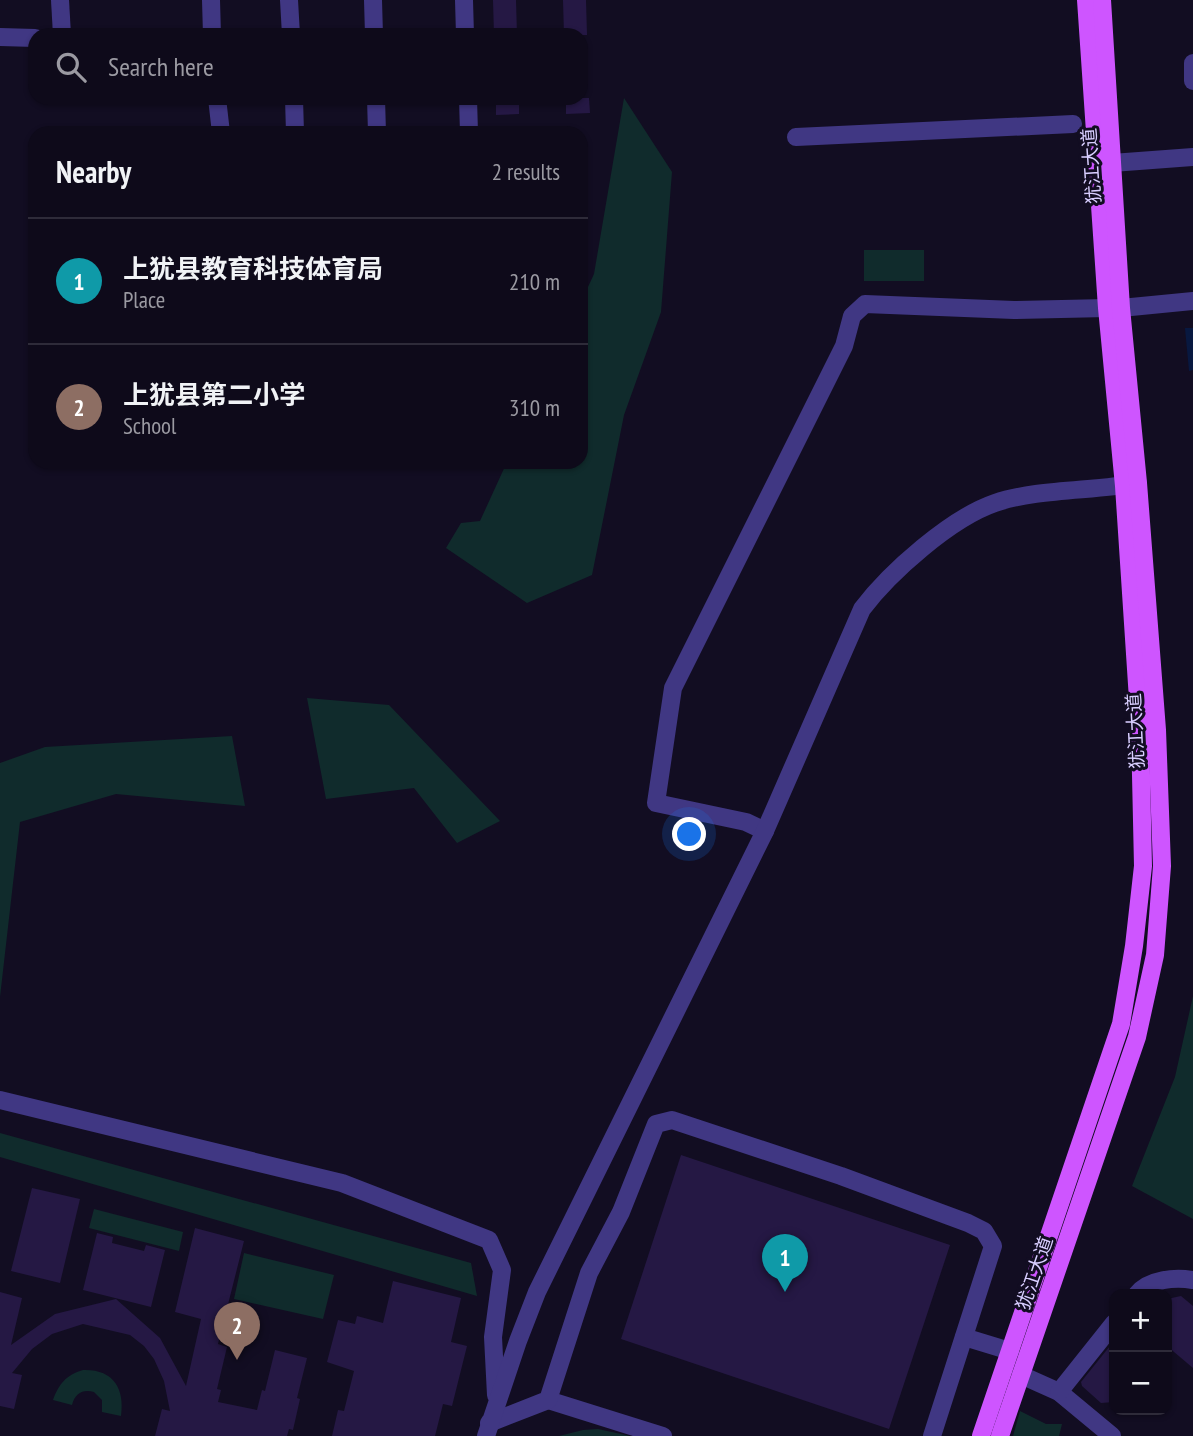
<!DOCTYPE html>
<html lang="en">
<head>
<meta charset="utf-8">
<style>
  :root { --surface:#0e0a1a; --page:#171323; --text:#f1f3f6; --muted:#9b9aa2; --line:#2e2b39; --accent:#db2777 }
  body { margin:0; font-family:"PT Sans Narrow","Noto Sans SC",sans-serif; background:var(--page); color:var(--text) }
  .controls { position:absolute; right:21px; bottom:21px; display:grid; overflow:hidden; border-radius:14px; box-shadow:0 2px 5px #0004 }
  .controls button { width:63px; height:63px; display:grid; place-items:center; padding:0; border:0; border-bottom:2px solid var(--line); background:var(--surface); color:var(--text); font:35px sans-serif }
  .you { position:absolute; left:690px; top:835px; width:24px; height:24px; margin:-18px; border:5px solid #fff; border-radius:50%; background:#1a73e8; box-shadow:0 0 0 10px #1a73e833 }
  .badge { display:grid; place-items:center; width:46px; height:46px; border-radius:50%; background:var(--accent); color:#fff; font-size:23px; font-weight:700 }
  .pin { position:absolute; translate:-50% -58px; filter:drop-shadow(0 2px 4px #0008) }
  .pin::after { content:''; position:absolute; top:37px; width:24px; height:21px; background:inherit; clip-path:polygon(0 0,100% 0,50% 100%) }
  .list { margin:0; padding:0; list-style:none }
  h2 { display:flex; justify-content:space-between; align-items:center; height:91px; margin:0; padding:0 28px; font-size:30px }
  h2 small { font-size:23px; font-weight:400; color:var(--muted) }
  .list li { display:grid; grid-template-columns:46px 1fr auto; gap:21px; align-items:center; box-sizing:border-box; height:126px; padding:0 28px; border-top:2px solid var(--line) }
  .list b { display:block; font-size:26px; white-space:nowrap }
  .list p { margin:0; font-size:23px; white-space:nowrap; color:var(--muted) }
  .list em { font-size:23px; font-style:normal; color:var(--muted) }
  .icon { flex:none; width:38px; height:38px; fill:none; stroke:currentColor; stroke-width:2; stroke-linecap:round; stroke-linejoin:round }
  .map { position:relative; flex:none; width:1193px; height:1436px; overflow:hidden }
  .search { position:absolute; background:var(--surface); box-shadow:0 2px 5px #0004; left:28px; top:28px; width:560px; height:77px; display:flex; align-items:center; gap:18px; box-sizing:border-box; padding:0 24px; border-radius:21px; color:var(--muted); font-size:26px }
  .panel { position:absolute; background:var(--surface); box-shadow:0 2px 5px #0004; left:28px; top:126px; width:560px; height:343px; border-radius:21px }
  .map>svg:first-child { display:block }
  .green { fill:#102b2c }
  .water { fill:#081840 }
  .building { fill:#251844 }
  .lines { fill:none; stroke-linecap:round; stroke-linejoin:round }
  .minor { stroke:#403783; stroke-width:18 }
  .major { stroke:#ce55ff; stroke-width:18 }
  .labels { text-anchor:middle; stroke-width:6; stroke-linejoin:round; paint-order:stroke }
  .street-label { font-size:19px; fill:#d8ceff; stroke:#120d22 }
</style>
</head>
<body>
<div class="map">
<svg width="1193" height="1436" viewBox="0 0 1193 1436">
  <rect width="100%" height="100%" fill="#120d22"/>
  <!-- green -->
  <g class="green">
    <path d="M 624,98 L 672,172 L 661,312 L 624,415 L 592,575 L 527,603 L 446,548 L 461,523 L 480,521 L 507,462 L 581,462 L 581,302 L 594,274 Z"/>
    <rect x="864" y="250" width="60" height="31"/>
    <path d="M 307,698 L 389,705 L 500,821 L 457,843 L 414,788 L 326,799 Z"/>
    <path d="M 232,736 L 245,806 L 116,794 L 20,822 L 0,997 L 0,763 L 45,747 Z"/>
    <path d="M 1193,996 L 1193,1219 L 1132,1186 L 1175,1077 Z"/>
    <path d="M 0,1133 L 471,1263 L 477,1296 L 0,1157 Z"/>
    <path d="M 94,1209 L 183,1232 L 179,1251 L 89,1228 Z"/>
    <path d="M 244,1253 L 334,1275 L 323,1319 L 234,1299 Z"/>
    <path d="M 83,1370 C 113,1369 125,1388 121,1416 L 102,1412 L 102,1400 L 94,1392 C 83,1389 75,1393 72,1405 L 53,1400 C 59,1384 66,1375 83,1370 Z"/>
    <path d="M 1020,1411 L 1046,1424 L 1062,1424 L 1059,1436 L 1013,1436 Z"/>
    <path d="M 598,1429 L 630,1436 L 559,1436 L 583,1430 Z"/>
  </g>
  <!-- water -->
  <path class="water" d="M 1185,328 L 1193,328 L 1193,370 L 1189,371 Z"/>
  <!-- building -->
  <g class="building">
    <path d="M 493,0 L 516,0 L 517,35 L 494,35 Z"/>
    <path d="M 563,0 L 586,0 L 587,35 L 564,35 Z"/>
    <path d="M 496,98 L 519,98 L 519,114 L 496,115 Z"/>
    <path d="M 566,98 L 589,98 L 590,113 L 566,114 Z"/>
    <path d="M 681,1155 L 950,1245 L 889,1429 L 621,1339 Z"/>
    <path d="M 32,1188 L 80,1199 L 60,1283 L 11,1271 Z"/>
    <path d="M 195,1228 L 244,1241 L 218,1344 L 227,1347 L 217,1389 L 221,1390 L 218,1402 L 257,1410 L 262,1390 L 265,1391 L 275,1350 L 307,1358 L 297,1398 L 300,1399 L 293,1430 L 289,1429 L 287,1436 L 155,1436 L 162,1409 L 170,1411 L 164,1381 L 154,1359 L 144,1346 L 130,1335 L 83,1324 L 52,1334 L 32,1349 L 12,1373 L 22,1375 L 14,1409 L 0,1406 L 0,1292 L 22,1298 L 11,1345 L 55,1314 L 116,1299 L 160,1338 L 186,1386 L 201,1319 L 175,1312 Z"/>
    <path d="M 97,1233 L 113,1237 L 112,1243 L 144,1251 L 146,1245 L 165,1250 L 151,1307 L 83,1290 Z"/>
    <path d="M 393,1281 L 461,1298 L 451,1342 L 467,1346 L 452,1406 L 443,1404 L 435,1436 L 332,1436 L 338,1410 L 344,1411 L 354,1371 L 327,1362 L 338,1320 L 355,1324 L 357,1316 L 383,1323 Z"/>
    <path d="M 1181,1296 L 1193,1306 L 1193,1368 L 1167,1346 L 1167,1299 Z"/>
    <path d="M 1114,1341 L 1114,1402 L 1101,1403 L 1082,1386 L 1081,1382 Z"/>
  </g>
  <g class="lines">
    <!-- minor -->
    <g class="minor">
      <path d="M 60,0 L 62,35"/>
      <path d="M 211,0 L 212,35"/>
      <path d="M 289,0 L 291,35"/>
      <path d="M 373,0 L 374,35"/>
      <path d="M 464,0 L 465,35"/>
      <path d="M 0,37 L 35,38"/>
      <path d="M 1193,63 L 1193,81"/>
      <path d="M 217,98 L 221,133"/>
      <path d="M 294,98 L 295,133"/>
      <path d="M 376,98 L 377,133"/>
      <path d="M 468,98 L 469,133"/>
      <path d="M 796,137 L 1073,124"/>
      <path d="M 1112,163 L 1193,157"/>
      <path d="M 1121,308 L 1193,301"/>
      <path d="M 765,831 L 746,822 L 656,803 L 673,688 L 844,346 L 852,316 L 865,304 L 1014,310 L 1107,308"/>
      <path d="M 0,1100 L 342,1183 L 489,1240 L 502,1270 L 493,1337 L 496,1395"/>
      <path d="M 1137,1294 C 1149,1279 1175,1277 1193,1280"/>
      <path d="M 964,1337 L 1010,1351"/>
      <path d="M 1021,1375 L 1059,1392 L 1112,1436"/>
      <path d="M 1059,1392 L 1114,1323"/>
      <path d="M 548,1400 L 663,1436"/>
      <path d="M 489,1423 L 548,1400 L 589,1273 L 621,1212 L 656,1124 L 672,1120 L 841,1176 L 968,1223 L 984,1231 L 993,1246 L 932,1436"/>
      <path d="M 486,1436 L 518,1341 L 537,1292 L 765,831 L 862,609 C 890,572 951,518 995,503 C 1035,489 1095,491 1138,483"/>
    </g>
    <!-- major -->
    <g class="major">
      <path d="M 981,1436 L 1121,1024 L 1134,946 L 1143,866 L 1140,730 L 1124,486 L 1107,308 L 1086,0"/>
      <path d="M 1000,1436 L 1137,1037 L 1155,955 L 1162,866 L 1157,730 L 1138,483 L 1121,308 L 1102,0"/>
    </g>
  </g>
  <g class="labels">
    <!-- street labels -->
    <g class="street-label">
      <text transform="translate(1091 166) rotate(-94)" y="7">犹江大道</text>
      <text transform="translate(1135 731) rotate(-93)" y="7">犹江大道</text>
      <text transform="translate(1034 1273) rotate(-71)" y="7">犹江大道</text>
    </g>
  </g>
</svg>
<div class="controls">
<button>+</button>
<button>−</button>
</div>
<div class="you"></div>
<div class="pin badge" style="left:785px;top:1292px;background:#0f9aa8">1</div>
<div class="pin badge" style="left:237px;top:1360px;background:#8d6e63">2</div>
<div class="search"><svg class="icon" aria-label="search" viewBox="0 0 24 24"><circle cx="10" cy="10" r="6"/><path d="M15 15l6 6"/></svg>Search here</div>
<section class="panel">
<h2>Nearby<small>2 results</small></h2>
<ul class="list">
<li><span class="badge" style="background:#0f9aa8">1</span><div><b>上犹县教育科技体育局</b><p>Place</p></div><em>210 m</em></li>
<li><span class="badge" style="background:#8d6e63">2</span><div><b>上犹县第二小学</b><p>School</p></div><em>310 m</em></li>
</ul>
</section>
</div>
</body>
</html>
